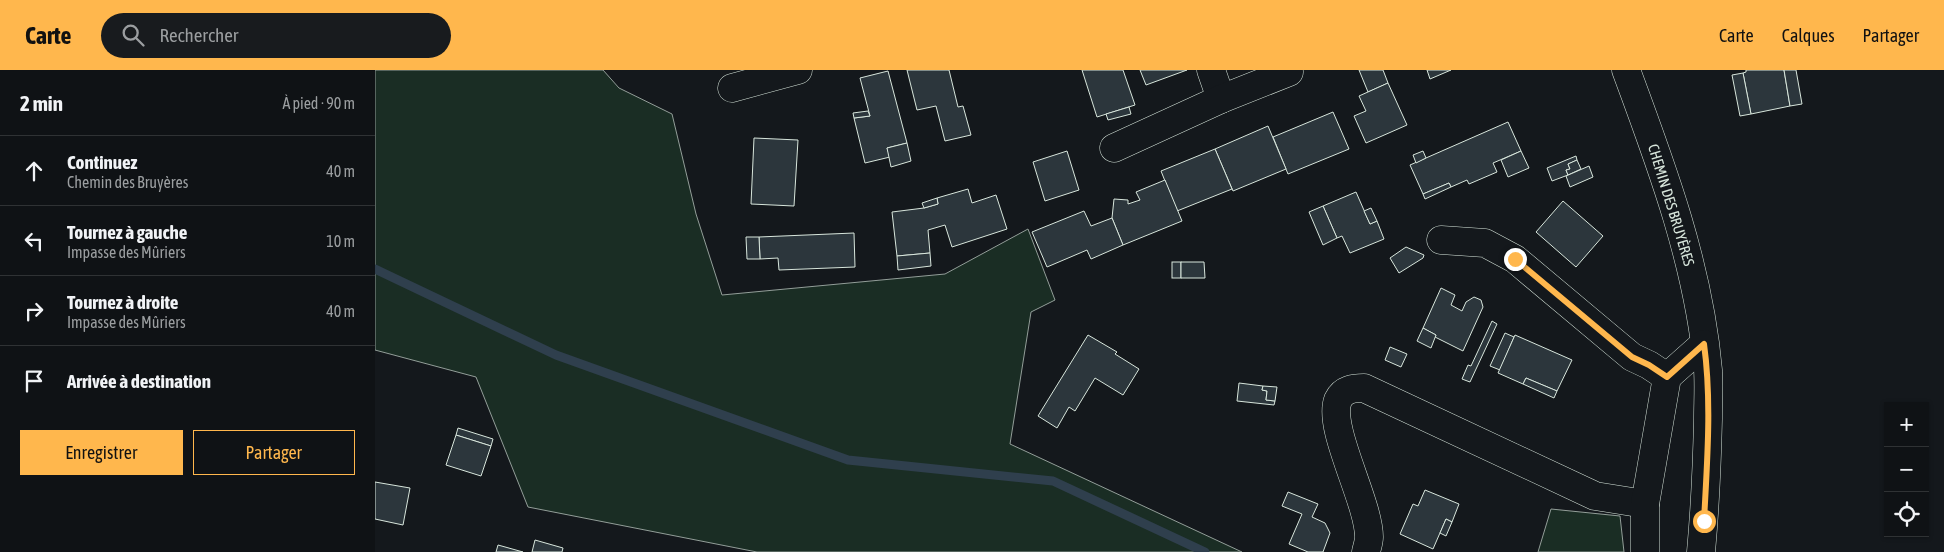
<!DOCTYPE html>
<html lang="fr">
<head>
<meta charset="utf-8">
<style>
  :root { --surface:#0f1215; --page:#181b1e; --text:#f1f3f6; --muted:#9b9ea0; --line:#2f3234; --accent:#ffb74d }
  body { margin:0; font-family:"Asap Condensed",sans-serif; background:var(--page); color:var(--text) }
  .controls { position:absolute; right:15px; bottom:15px; display:grid; overflow:hidden; border-radius:0px; box-shadow:0 1px 4px #0004 }
  .controls button { width:45px; height:45px; display:grid; place-items:center; padding:0; border:0; border-bottom:1px solid var(--line); background:var(--surface); color:var(--text); font:25px sans-serif }
  .stop { position:absolute; width:15px; height:15px; margin:-11px; border:4px solid #ffb74d; border-radius:50%; background:#fff }
  .stop.end { background:#ffb74d; border-color:#fff; box-shadow:0 1px 5px #0008 }
  .list { margin:0; padding:0; list-style:none }
  h2 { display:flex; justify-content:space-between; align-items:center; height:65px; margin:0; padding:0 20px; font-size:21px }
  h2 small { font-size:16px; font-weight:400; color:var(--muted) }
  .list li { display:grid; grid-template-columns:32px 1fr auto; gap:15px; align-items:center; box-sizing:border-box; height:70px; padding:0 20px; border-top:1px solid var(--line) }
  .list b { display:block; font-size:19px; white-space:nowrap }
  .list p { margin:0; font-size:16px; white-space:nowrap; color:var(--muted) }
  .list em { font-size:16px; font-style:normal; color:var(--muted) }
  .actions { display:flex; gap:10px; padding:15px 20px }
  .actions a { flex:1; padding:11px 0; border:1px solid var(--accent); border-radius:0px; text-align:center; font-size:18px; color:var(--accent) }
  .actions .main { background:var(--accent); color:#111 }
  .icon { flex:none; width:28px; height:28px; fill:none; stroke:currentColor; stroke-width:2; stroke-linecap:round; stroke-linejoin:round }
  .map { position:relative; flex:none; width:1569px; height:482px; overflow:hidden }
  header { display:flex; align-items:center; gap:30px; box-sizing:border-box; height:70px; padding:0 25px; background:var(--accent); color:#111 }
  header strong { font-size:24px }
  nav { display:flex; gap:28px; margin-inline-start:auto; font-size:18px }
  .search { width:350px; height:45px; background:var(--page); display:flex; align-items:center; gap:12px; box-sizing:border-box; padding:0 18px; border-radius:28px; color:var(--muted); font-size:19px }
  main { display:flex }
  aside { flex:1; background:var(--surface) }
  .map>svg:first-child { display:block }
  .green { fill:#1a2d24; stroke:#939e99 }
  .lines { fill:none; stroke-linecap:round; stroke-linejoin:round }
  .stream { stroke:#2f3f4d; stroke-width:9 }
  .building { fill:#2c363c; stroke:#d8e6dc }
  .minor-casing { stroke:#d8e6dc; stroke-width:29 }
  .minor { stroke:#14181c; stroke-width:28 }
  .route { stroke:#ffb74d; stroke-width:6 }
  .labels { text-anchor:middle; stroke-width:4; stroke-linejoin:round; paint-order:stroke }
  .street-label { font-size:15px; fill:#d8e6dc; stroke:#14181c }
</style>
</head>
<body>
<header>
<strong>Carte</strong>
<div class="search"><svg class="icon" aria-label="search" viewBox="0 0 24 24"><circle cx="10" cy="10" r="6"/><path d="M15 15l6 6"/></svg>Rechercher</div>
<nav><a>Carte</a><a>Calques</a><a>Partager</a></nav>
</header>
<main>
<aside>
<h2>2 min<small>À pied · 90 m</small></h2>
<ul class="list">
<li><svg class="icon" aria-label="ahead" viewBox="0 0 24 24"><path d="M12 20V5M6 11l6-6 6 6"/></svg><div><b>Continuez</b><p>Chemin des Bruyères</p></div><em>40 m</em></li>
<li><svg class="icon" aria-label="left" viewBox="0 0 24 24"><path d="M17 20v-9H6M10 6l-5 5 5 5"/></svg><div><b>Tournez à gauche</b><p>Impasse des Mûriers</p></div><em>10 m</em></li>
<li><svg class="icon" aria-label="right" viewBox="0 0 24 24"><path d="M7 20v-9h11M14 6l5 5-5 5"/></svg><div><b>Tournez à droite</b><p>Impasse des Mûriers</p></div><em>40 m</em></li>
<li><svg class="icon" aria-label="arrive" viewBox="0 0 24 24"><path d="M6 21V4h12l-3 4 3 4H6"/></svg><div><b>Arrivée à destination</b></div></li>
</ul>
<div class="actions"><a class="main">Enregistrer</a><a>Partager</a></div>
</aside>
<div class="map">
<svg width="1569" height="482" viewBox="0 0 1569 482">
  <rect width="100%" height="100%" fill="#14181c"/>
  <!-- green -->
  <g class="green">
    <path d="M 0,0 L 228,0 L 244,18 L 297,44 L 321,144 L 347,225 L 570,204 L 653,159 L 680,230 L 656,242 L 635,374 L 867,482 L 382,482 L 153,437 L 101,307 L 0,280 Z"/>
    <path d="M 1176,439 L 1245,446 L 1249,482 L 1163,482 Z"/>
  </g>
  <g class="lines">
    <!-- stream -->
    <path class="stream" d="M 0,199 L 181,285 L 473,390 L 678,411 L 830,482"/>
  </g>
  <!-- building -->
  <g class="building">
    <path d="M 532,0 L 574,0 L 583,37 L 588,36 L 596,65 L 570,71 L 561,36 L 542,40 Z"/>
    <path d="M 707,0 L 748,0 L 760,35 L 722,47 Z"/>
    <path d="M 765,0 L 812,0 L 771,15 Z"/>
    <path d="M 984,0 L 1008,0 L 1013,13 L 993,22 Z"/>
    <path d="M 1052,0 L 1076,0 L 1055,9 Z"/>
    <path d="M 1371,0 L 1409,0 L 1415,36 L 1376,44 L 1368,3 L 1371,2 Z"/>
    <path d="M 1409,0 L 1421,0 L 1427,34 L 1415,36 Z"/>
    <path d="M 513,1 L 532,73 L 512,78 L 515,87 L 490,93 L 479,48 L 495,46 L 485,8 Z"/>
    <path d="M 1368,3 L 1376,44 L 1365,46 L 1357,5 Z"/>
    <path d="M 1013,13 L 1032,55 L 991,73 L 979,46 L 991,41 L 984,26 Z"/>
    <path d="M 754,37 L 756,44 L 733,50 L 731,44 Z"/>
    <path d="M 493,41 L 495,46 L 479,48 L 478,43 Z"/>
    <path d="M 958,42 L 974,79 L 913,104 L 898,67 Z"/>
    <path d="M 1133,52 L 1146,81 L 1118,93 L 1122,102 L 1094,114 L 1092,110 L 1076,117 L 1074,113 L 1048,124 L 1035,95 Z"/>
    <path d="M 893,56 L 911,99 L 858,121 L 840,79 Z"/>
    <path d="M 379,68 L 423,70 L 419,136 L 376,134 Z"/>
    <path d="M 532,73 L 536,91 L 516,97 L 512,78 Z"/>
    <path d="M 840,79 L 857,119 L 802,141 L 786,101 Z"/>
    <path d="M 692,81 L 704,120 L 670,131 L 658,92 Z"/>
    <path d="M 1048,81 L 1051,88 L 1041,93 L 1038,85 Z"/>
    <path d="M 1146,81 L 1154,98 L 1133,107 L 1126,90 Z"/>
    <path d="M 1201,86 L 1202,90 L 1193,94 L 1195,99 L 1191,100 L 1193,105 L 1177,111 L 1172,98 Z"/>
    <path d="M 1202,90 L 1206,99 L 1193,105 L 1191,100 L 1195,99 L 1193,94 Z"/>
    <path d="M 1214,96 L 1218,107 L 1195,117 L 1191,106 Z"/>
    <path d="M 790,110 L 807,151 L 748,175 L 737,148 L 739,129 L 753,130 L 753,134 L 765,130 L 761,122 Z"/>
    <path d="M 1074,113 L 1076,117 L 1050,129 L 1048,124 Z"/>
    <path d="M 593,119 L 597,133 L 621,125 L 632,159 L 577,177 L 570,155 L 553,160 L 555,183 L 522,186 L 517,142 L 549,138 L 563,134 L 562,128 Z"/>
    <path d="M 981,122 L 995,154 L 1002,151 L 1009,169 L 975,183 L 967,166 L 962,168 L 948,136 Z"/>
    <path d="M 562,128 L 563,134 L 549,138 L 547,133 Z"/>
    <path d="M 1188,131 L 1228,166 L 1201,197 L 1161,162 Z"/>
    <path d="M 948,136 L 962,168 L 948,175 L 934,142 Z"/>
    <path d="M 996,138 L 1002,151 L 995,154 L 989,141 Z"/>
    <path d="M 709,141 L 716,156 L 737,148 L 748,175 L 716,189 L 712,180 L 672,197 L 657,162 Z"/>
    <path d="M 479,163 L 480,197 L 404,200 L 403,188 L 385,189 L 384,167 Z"/>
    <path d="M 371,167 L 384,167 L 385,189 L 372,189 Z"/>
    <path d="M 1031,177 L 1049,185 L 1048,188 L 1024,203 L 1015,188 Z"/>
    <path d="M 555,183 L 556,196 L 523,200 L 522,186 Z"/>
    <rect x="797" y="192" width="9" height="16"/>
    <path d="M 806,192 L 829,192 L 830,208 L 806,208 Z"/>
    <path d="M 1066,218 L 1080,225 L 1076,235 L 1087,241 L 1091,232 L 1099,227 L 1106,230 L 1108,237 L 1088,281 L 1060,267 L 1061,265 L 1048,258 Z"/>
    <path d="M 1117,251 L 1122,254 L 1095,312 L 1087,309 L 1093,295 L 1096,296 Z"/>
    <path d="M 1048,258 L 1061,265 L 1056,278 L 1042,271 Z"/>
    <path d="M 1130,263 L 1139,267 L 1125,300 L 1115,296 Z"/>
    <path d="M 713,265 L 742,282 L 740,284 L 764,299 L 748,325 L 720,308 L 700,341 L 694,337 L 682,358 L 663,346 Z"/>
    <path d="M 1140,265 L 1197,290 L 1182,321 L 1151,308 L 1148,314 L 1123,303 Z"/>
    <path d="M 1015,277 L 1032,284 L 1026,297 L 1010,290 Z"/>
    <path d="M 1151,308 L 1182,321 L 1179,328 L 1148,314 Z"/>
    <path d="M 864,313 L 888,316 L 887,320 L 892,321 L 891,330 L 900,331 L 899,335 L 862,331 Z"/>
    <path d="M 888,316 L 902,317 L 900,331 L 891,330 L 892,321 L 887,320 Z"/>
    <path d="M 83,358 L 118,369 L 116,376 L 81,365 Z"/>
    <path d="M 81,365 L 116,376 L 106,406 L 71,395 Z"/>
    <path d="M 0,412 L 35,418 L 28,455 L 0,449 Z"/>
    <path d="M 1050,420 L 1084,434 L 1077,452 L 1071,449 L 1058,479 L 1025,464 L 1038,434 L 1043,436 Z"/>
    <path d="M 913,422 L 943,434 L 937,447 L 950,453 L 955,463 L 948,482 L 933,482 L 914,474 L 927,444 L 907,436 Z"/>
    <path d="M 1071,449 L 1077,452 L 1071,466 L 1065,463 Z"/>
    <path d="M 160,470 L 188,478 L 187,482 L 157,482 Z"/>
    <path d="M 123,475 L 148,482 L 121,482 Z"/>
  </g>
  <g class="lines">
    <!-- minor casing -->
    <g class="minor-casing">
      <g id="minor">
        <path d="M 836,0 L 846,29"/>
        <path d="M 1251,0 C 1287,97 1324,196 1333,300 C 1334,316 1333,333 1333,349 C 1332,394 1330,438 1326,482"/>
        <path d="M 357,18 L 423,0"/>
        <path d="M 739,78 L 846,29 L 914,2"/>
        <path d="M 1066,170 L 1110,173 L 1140,189 L 1257,287 L 1274,295 L 1292,307"/>
        <path d="M 991,482 C 992,477 994,472 994,467 C 994,432 952,358 963,330 C 968,319 979,318 989,318 L 1220,426 L 1270,434"/>
        <path d="M 1270,482 L 1270,434 L 1292,307 L 1329,274"/>
      </g>
    </g>
    <!-- minor -->
    <use href="#minor" class="minor"/>
  </g>
  <g class="lines">
    <!-- route -->
    <path class="route" d="M 1140,189 L 1257,287 L 1274,295 L 1292,307 L 1329,274 C 1337,332 1332,393 1329,451"/>
  </g>
  <g class="labels">
    <!-- street labels -->
    <g class="street-label">
      <text transform="translate(1296 135) rotate(73)" y="5">CHEMIN DES BRUYÈRES</text>
    </g>
  </g>
</svg>
<div class="controls">
<button>+</button>
<button>−</button>
<button><svg class="icon" aria-label="locate" viewBox="0 0 24 24"><circle cx="12" cy="12" r="6"/><path d="M12 2v4M12 18v4M2 12h4M18 12h4"/></svg></button>
</div>
<div class="stop" style="left:1329px;top:451px"></div>
<div class="stop end" style="left:1140px;top:189px"></div>
</div>
</main>
</body>
</html>
